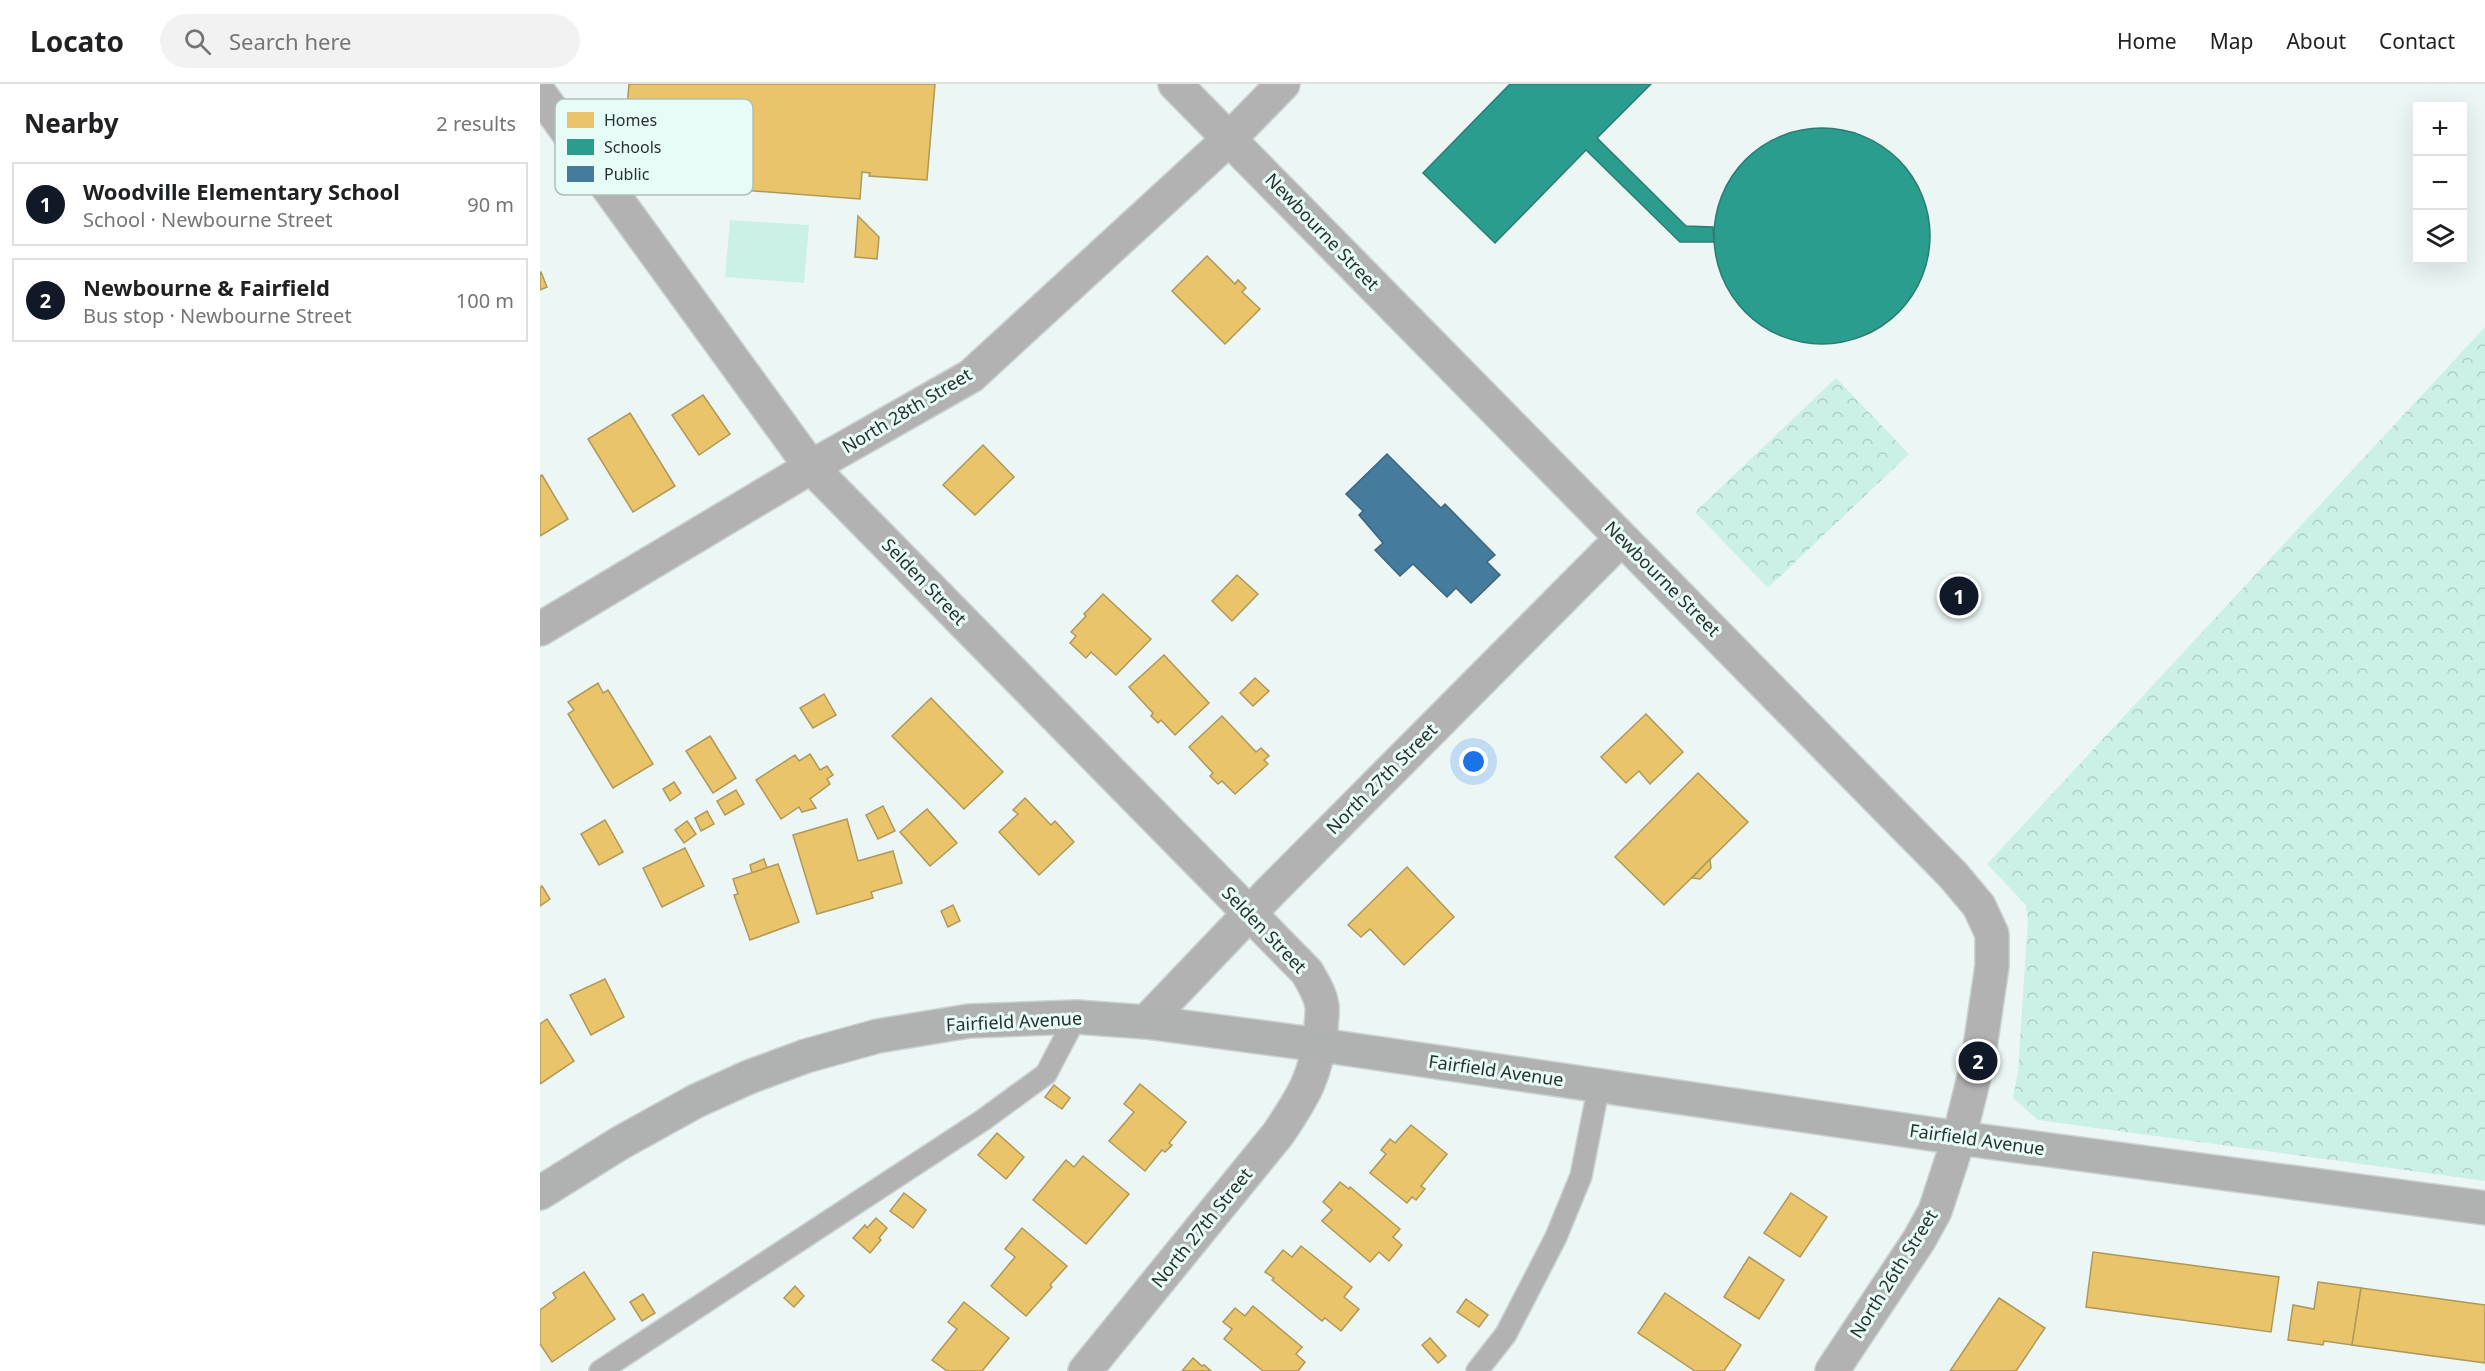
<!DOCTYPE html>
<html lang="en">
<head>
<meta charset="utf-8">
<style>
  :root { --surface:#fff; --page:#f2f2f2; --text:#202124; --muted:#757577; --line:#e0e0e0; --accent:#111827 }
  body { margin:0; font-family:"Noto Sans",sans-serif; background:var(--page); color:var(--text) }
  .controls { position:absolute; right:18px; top:18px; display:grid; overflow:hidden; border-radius:0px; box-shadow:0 6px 24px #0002 }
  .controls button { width:54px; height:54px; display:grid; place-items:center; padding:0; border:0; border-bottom:2px solid var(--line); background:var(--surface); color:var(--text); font:30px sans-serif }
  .you { position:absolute; left:934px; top:678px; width:21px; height:21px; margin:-15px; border:4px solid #fff; border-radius:50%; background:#1a73e8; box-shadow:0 0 0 9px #1a73e833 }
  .badge { display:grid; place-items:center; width:39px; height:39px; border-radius:50%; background:var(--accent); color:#fff; font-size:20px; font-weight:700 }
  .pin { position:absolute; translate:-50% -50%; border:3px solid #fff; box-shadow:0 2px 6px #0006 }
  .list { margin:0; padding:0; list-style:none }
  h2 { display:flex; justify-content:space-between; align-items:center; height:78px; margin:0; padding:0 24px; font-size:26px }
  h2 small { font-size:20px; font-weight:400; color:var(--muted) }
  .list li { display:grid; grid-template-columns:39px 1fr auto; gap:18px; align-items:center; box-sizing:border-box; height:84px; margin:0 12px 12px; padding:0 12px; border:2px solid var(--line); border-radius:0px }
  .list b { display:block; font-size:22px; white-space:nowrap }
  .list p { margin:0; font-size:20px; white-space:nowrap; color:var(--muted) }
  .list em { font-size:20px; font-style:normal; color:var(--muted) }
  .icon { flex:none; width:33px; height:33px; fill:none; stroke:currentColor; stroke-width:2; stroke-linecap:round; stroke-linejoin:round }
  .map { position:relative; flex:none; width:1945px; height:1287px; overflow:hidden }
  header { display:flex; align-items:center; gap:36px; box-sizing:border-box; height:84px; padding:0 30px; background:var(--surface); border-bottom:2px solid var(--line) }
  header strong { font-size:28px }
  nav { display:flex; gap:33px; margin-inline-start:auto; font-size:21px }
  .search { width:420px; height:54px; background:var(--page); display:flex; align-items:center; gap:15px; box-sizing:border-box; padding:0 21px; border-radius:33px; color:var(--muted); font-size:22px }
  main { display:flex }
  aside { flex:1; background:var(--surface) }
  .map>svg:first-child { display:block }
  .park { fill:url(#park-crowns) }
  .garden { fill:#cbf0e7 }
  .homes { fill:#e9c46a; stroke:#af9858; stroke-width:1.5 }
  .schools { fill:#2a9d8f; stroke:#2a7d72; stroke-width:1.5 }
  .public { fill:#457b9d; stroke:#3d657c; stroke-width:1.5 }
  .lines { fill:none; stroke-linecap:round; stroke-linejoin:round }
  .lane-casing { stroke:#cad3d1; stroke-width:24 }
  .street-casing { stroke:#cad3d1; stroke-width:36 }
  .secondary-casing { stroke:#cad3d1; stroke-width:36 }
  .lane { stroke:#b3b2b3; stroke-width:21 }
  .street { stroke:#b3b2b3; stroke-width:33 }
  .secondary { stroke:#b0b1b1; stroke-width:33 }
  .labels { text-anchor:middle; stroke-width:6; stroke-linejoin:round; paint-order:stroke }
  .street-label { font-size:18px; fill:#29312f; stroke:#e8fcf7 }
  .key { fill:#e8fcf7; stroke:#afbfbb; stroke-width:1.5 }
  .key-label { font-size:16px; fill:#29312f }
</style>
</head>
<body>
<header>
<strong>Locato</strong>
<div class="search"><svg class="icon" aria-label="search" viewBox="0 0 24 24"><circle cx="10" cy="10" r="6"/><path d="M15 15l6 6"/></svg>Search here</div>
<nav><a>Home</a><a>Map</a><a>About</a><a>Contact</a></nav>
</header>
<main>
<aside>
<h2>Nearby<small>2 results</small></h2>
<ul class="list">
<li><span class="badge">1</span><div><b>Woodville Elementary School</b><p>School · Newbourne Street</p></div><em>90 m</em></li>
<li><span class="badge">2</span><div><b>Newbourne &amp; Fairfield</b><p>Bus stop · Newbourne Street</p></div><em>100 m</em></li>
</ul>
</aside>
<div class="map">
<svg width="1945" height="1287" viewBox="0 0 1945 1287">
  <defs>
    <pattern id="park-crowns" width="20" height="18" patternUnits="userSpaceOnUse" patternTransform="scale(1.5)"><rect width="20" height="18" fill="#cbf0e7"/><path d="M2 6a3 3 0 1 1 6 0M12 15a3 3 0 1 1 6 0" fill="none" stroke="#aecec6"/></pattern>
  </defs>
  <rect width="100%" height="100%" fill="#ecf7f5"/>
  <!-- park -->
  <g class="park">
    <path d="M 1945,243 L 1945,1097 L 1498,1036 L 1473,1014 L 1478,987 L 1488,835 L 1486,821 L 1447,780 Z"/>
    <path d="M 1296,294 L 1369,370 L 1228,504 L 1155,428 Z"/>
  </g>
  <!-- garden -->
  <path class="garden" d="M 190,136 L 269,141 L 264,199 L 185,193 Z"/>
  <!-- homes -->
  <g class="homes">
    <path d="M 89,0 L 395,0 L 387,96 L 329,92 L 330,89 L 322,88 L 320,115 L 150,102 L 155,40 L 162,40 L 163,27 L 87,23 Z"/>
    <path d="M 318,132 L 339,153 L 337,175 L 315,173 Z"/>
    <path d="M 667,172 L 695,200 L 698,196 L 706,204 L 702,208 L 720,225 L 685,260 L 632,207 Z"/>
    <path d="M 1,188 L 7,203 L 0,206 L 0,189 Z"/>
    <path d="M 163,311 L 190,350 L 159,371 L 132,331 Z"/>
    <path d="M 90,329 L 135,402 L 93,428 L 48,355 Z"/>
    <path d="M 443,361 L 474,393 L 435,431 L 403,401 Z"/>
    <path d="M 2,391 L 28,435 L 0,452 L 0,392 Z"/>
    <path d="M 697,491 L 718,510 L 692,537 L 672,517 Z"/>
    <path d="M 563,510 L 611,555 L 576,591 L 551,568 L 546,574 L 530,559 L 536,552 L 531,548 L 546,532 L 544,530 Z"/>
    <path d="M 624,571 L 669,619 L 635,651 L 621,636 L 618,639 L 611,632 L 613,629 L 589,603 Z"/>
    <path d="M 715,594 L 729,607 L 713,622 L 700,609 Z"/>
    <path d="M 58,599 L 63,609 L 68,606 L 113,680 L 73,704 L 28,630 L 34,626 L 28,618 Z"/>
    <path d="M 284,610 L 296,631 L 273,644 L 260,624 Z"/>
    <path d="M 391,614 L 463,688 L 424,725 L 352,652 Z"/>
    <path d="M 1106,630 L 1143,668 L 1110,700 L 1099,687 L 1086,699 L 1061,673 Z"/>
    <path d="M 682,632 L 716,668 L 721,664 L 729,672 L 724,676 L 728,680 L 695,710 L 682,697 L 678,700 L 670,692 L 673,689 L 649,663 Z"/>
    <path d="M 170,652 L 196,694 L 173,709 L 146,667 Z"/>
    <path d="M 270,670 L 280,686 L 287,682 L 293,691 L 287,695 L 290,700 L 270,715 L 276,724 L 262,728 L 259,723 L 241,735 L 216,696 L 255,671 L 259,677 Z"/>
    <path d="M 1158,689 L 1208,738 L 1124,821 L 1075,773 Z"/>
    <path d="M 134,698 L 141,709 L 130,717 L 123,705 Z"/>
    <path d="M 196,706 L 204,720 L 185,731 L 177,717 Z"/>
    <path d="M 485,714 L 511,741 L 515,737 L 534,758 L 499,791 L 459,748 L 478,730 L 473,726 Z"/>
    <path d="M 343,722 L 355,747 L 338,755 L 326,731 Z"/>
    <path d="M 387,725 L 417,759 L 390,782 L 360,748 Z"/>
    <path d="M 167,727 L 174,740 L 161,747 L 155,734 Z"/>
    <path d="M 307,735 L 318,777 L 353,767 L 362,799 L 331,808 L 333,814 L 277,830 L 253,751 Z"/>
    <path d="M 65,736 L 83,768 L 59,781 L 41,750 Z"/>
    <path d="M 147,737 L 156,750 L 144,759 L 135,746 Z"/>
    <path d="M 145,764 L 164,802 L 122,823 L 103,784 Z"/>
    <path d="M 224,775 L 227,784 L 212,789 L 210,781 Z"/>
    <path d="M 1170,775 L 1171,784 L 1160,795 L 1152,794 Z"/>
    <path d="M 238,780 L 259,838 L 210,856 L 194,811 L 198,810 L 193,795 Z"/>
    <path d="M 867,783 L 914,833 L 864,881 L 830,845 L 821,853 L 808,841 Z"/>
    <path d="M 2,802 L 10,815 L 0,822 L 0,804 Z"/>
    <path d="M 413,821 L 420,837 L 408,843 L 401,827 Z"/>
    <path d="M 65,895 L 84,933 L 51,951 L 30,911 Z"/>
    <path d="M 7,935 L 34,977 L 0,1000 L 0,940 Z"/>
    <path d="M 600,1000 L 646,1038 L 629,1059 L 632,1061 L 625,1068 L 622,1066 L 605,1087 L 569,1057 L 594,1028 L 584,1020 Z"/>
    <path d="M 514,1001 L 530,1014 L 522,1025 L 505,1013 Z"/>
    <path d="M 871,1041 L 907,1070 L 881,1102 L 885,1105 L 876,1116 L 872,1113 L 867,1119 L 830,1089 L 846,1070 L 841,1066 L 850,1055 L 855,1059 Z"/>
    <path d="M 457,1049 L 484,1073 L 466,1095 L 438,1071 Z"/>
    <path d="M 543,1072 L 589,1110 L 546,1160 L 493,1116 L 526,1076 L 534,1083 Z"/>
    <path d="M 800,1098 L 809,1105 L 810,1103 L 860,1145 L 853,1153 L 862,1161 L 849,1177 L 839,1168 L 830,1178 L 782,1137 L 792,1126 L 783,1118 Z"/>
    <path d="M 364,1109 L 386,1126 L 373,1144 L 350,1127 Z"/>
    <path d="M 1251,1109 L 1287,1133 L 1260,1173 L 1224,1149 Z"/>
    <path d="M 336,1134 L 347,1144 L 339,1154 L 341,1156 L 330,1169 L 313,1154 L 325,1141 L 327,1144 Z"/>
    <path d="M 482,1144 L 527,1182 L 510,1201 L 512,1203 L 486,1232 L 451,1202 L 475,1173 L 465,1165 Z"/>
    <path d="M 761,1162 L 812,1203 L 804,1213 L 819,1225 L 801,1247 L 785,1234 L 782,1237 L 732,1196 L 734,1194 L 725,1188 L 743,1166 L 752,1173 Z"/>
    <path d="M 1553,1168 L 1739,1193 L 1731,1248 L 1546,1223 Z"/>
    <path d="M 1209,1173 L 1244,1196 L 1219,1235 L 1184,1213 Z"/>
    <path d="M 44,1188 L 75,1235 L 12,1278 L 0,1260 L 0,1226 L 16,1214 L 13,1209 Z"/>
    <path d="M 1778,1198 L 1821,1204 L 1812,1261 L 1784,1257 L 1783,1261 L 1748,1256 L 1753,1221 L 1774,1225 Z"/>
    <path d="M 255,1202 L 264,1212 L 254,1223 L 244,1214 Z"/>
    <path d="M 1821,1204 L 1945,1221 L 1945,1279 L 1812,1261 Z"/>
    <path d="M 1125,1209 L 1201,1261 L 1184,1287 L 1155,1287 L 1098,1249 Z"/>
    <path d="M 103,1210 L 115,1229 L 102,1237 L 90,1218 Z"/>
    <path d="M 1459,1214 L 1505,1244 L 1476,1287 L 1410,1287 Z"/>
    <path d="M 926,1215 L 948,1231 L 939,1243 L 917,1228 Z"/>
    <path d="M 424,1218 L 469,1254 L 442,1287 L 407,1287 L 392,1276 L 417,1245 L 408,1238 Z"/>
    <path d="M 713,1222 L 762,1263 L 756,1270 L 765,1278 L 758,1287 L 723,1287 L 684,1255 L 692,1245 L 683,1238 L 695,1224 L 705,1232 Z"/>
    <path d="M 890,1254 L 906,1272 L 898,1279 L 882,1261 Z"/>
    <path d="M 653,1274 L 662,1282 L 664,1281 L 671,1287 L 642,1287 Z"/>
  </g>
  <!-- schools -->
  <g class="schools">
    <path d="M 970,0 L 1111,0 L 1057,54 L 1146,142 L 1173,143 L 1174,158 L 1140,158 L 1046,66 L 955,159 L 883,89 Z"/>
    <circle cx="1282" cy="152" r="108"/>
  </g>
  <!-- public -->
  <path class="public" d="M 847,370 L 901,424 L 905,420 L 955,471 L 947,478 L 960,491 L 931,519 L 916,504 L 907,513 L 873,480 L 860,492 L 835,466 L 843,459 L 819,431 L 823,427 L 806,410 Z"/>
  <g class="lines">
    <!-- lane casing -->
    <g class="lane-casing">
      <g id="lane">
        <path d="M 60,1287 L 443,1036 L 506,990 L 536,933"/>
        <path d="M 937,1287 L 966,1250 L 1016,1153 L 1041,1092 L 1059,1001"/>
      </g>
    </g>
    <!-- street casing -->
    <g class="street-casing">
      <g id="street">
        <path d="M 635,0 L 1413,791 L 1439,822 L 1452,850 L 1452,882 L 1438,977 L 1419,1054 L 1395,1127 L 1379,1156 L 1292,1287"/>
        <path d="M 0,10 L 271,383 L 767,888 C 773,899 780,909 782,922 C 783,929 781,937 781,945 C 777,991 763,1013 738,1050 L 545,1287"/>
        <path d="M 0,545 L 271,383 L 431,292 L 690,54 L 743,0"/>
        <path d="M 606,938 L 730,808 L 1081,455"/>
      </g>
    </g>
    <!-- secondary casing -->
    <g class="secondary-casing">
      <path id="secondary" d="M 0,1109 L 80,1059 L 156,1017 L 209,993 L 266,972 L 338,952 L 429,937 L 536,933 L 606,938 L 780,961 L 1419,1054 L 1945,1124"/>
    </g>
    <!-- lane -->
    <use href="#lane" class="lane"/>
    <!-- street -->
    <use href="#street" class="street"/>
    <!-- secondary -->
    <use href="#secondary" class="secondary"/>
  </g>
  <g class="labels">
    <!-- street labels -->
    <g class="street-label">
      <text transform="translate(782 148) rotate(46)" y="6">Newbourne Street</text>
      <text transform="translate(367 327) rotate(-31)" y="6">North 28th Street</text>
      <text transform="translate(1122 495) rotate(45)" y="6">Newbourne Street</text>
      <text transform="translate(384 498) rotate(46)" y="6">Selden Street</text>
      <text transform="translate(842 695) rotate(-45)" y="6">North 27th Street</text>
      <text transform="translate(724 846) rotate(46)" y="6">Selden Street</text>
      <text transform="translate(474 938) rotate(-3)" y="6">Fairfield Avenue</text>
      <text transform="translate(956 987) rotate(8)" y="6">Fairfield Avenue</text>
      <text transform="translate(1437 1056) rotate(8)" y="6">Fairfield Avenue</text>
      <text transform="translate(662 1144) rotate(-51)" y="6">North 27th Street</text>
      <text transform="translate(1354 1190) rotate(-58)" y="6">North 26th Street</text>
    </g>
  </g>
  <!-- legend -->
  <rect x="15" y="15" width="198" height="96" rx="9" class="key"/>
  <rect x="27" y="28" width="27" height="16" fill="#e9c46a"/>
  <rect x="27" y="55" width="27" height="16" fill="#2a9d8f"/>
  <rect x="27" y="82" width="27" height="16" fill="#457b9d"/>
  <g class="key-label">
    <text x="64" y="42">Homes</text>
    <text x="64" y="69">Schools</text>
    <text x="64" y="96">Public</text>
  </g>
</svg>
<div class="controls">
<button>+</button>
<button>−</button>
<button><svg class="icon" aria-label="layers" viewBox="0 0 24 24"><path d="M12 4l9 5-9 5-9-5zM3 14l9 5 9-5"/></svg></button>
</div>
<div class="you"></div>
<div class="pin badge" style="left:1419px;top:512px">1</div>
<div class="pin badge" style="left:1438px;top:977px">2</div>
</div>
</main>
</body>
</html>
